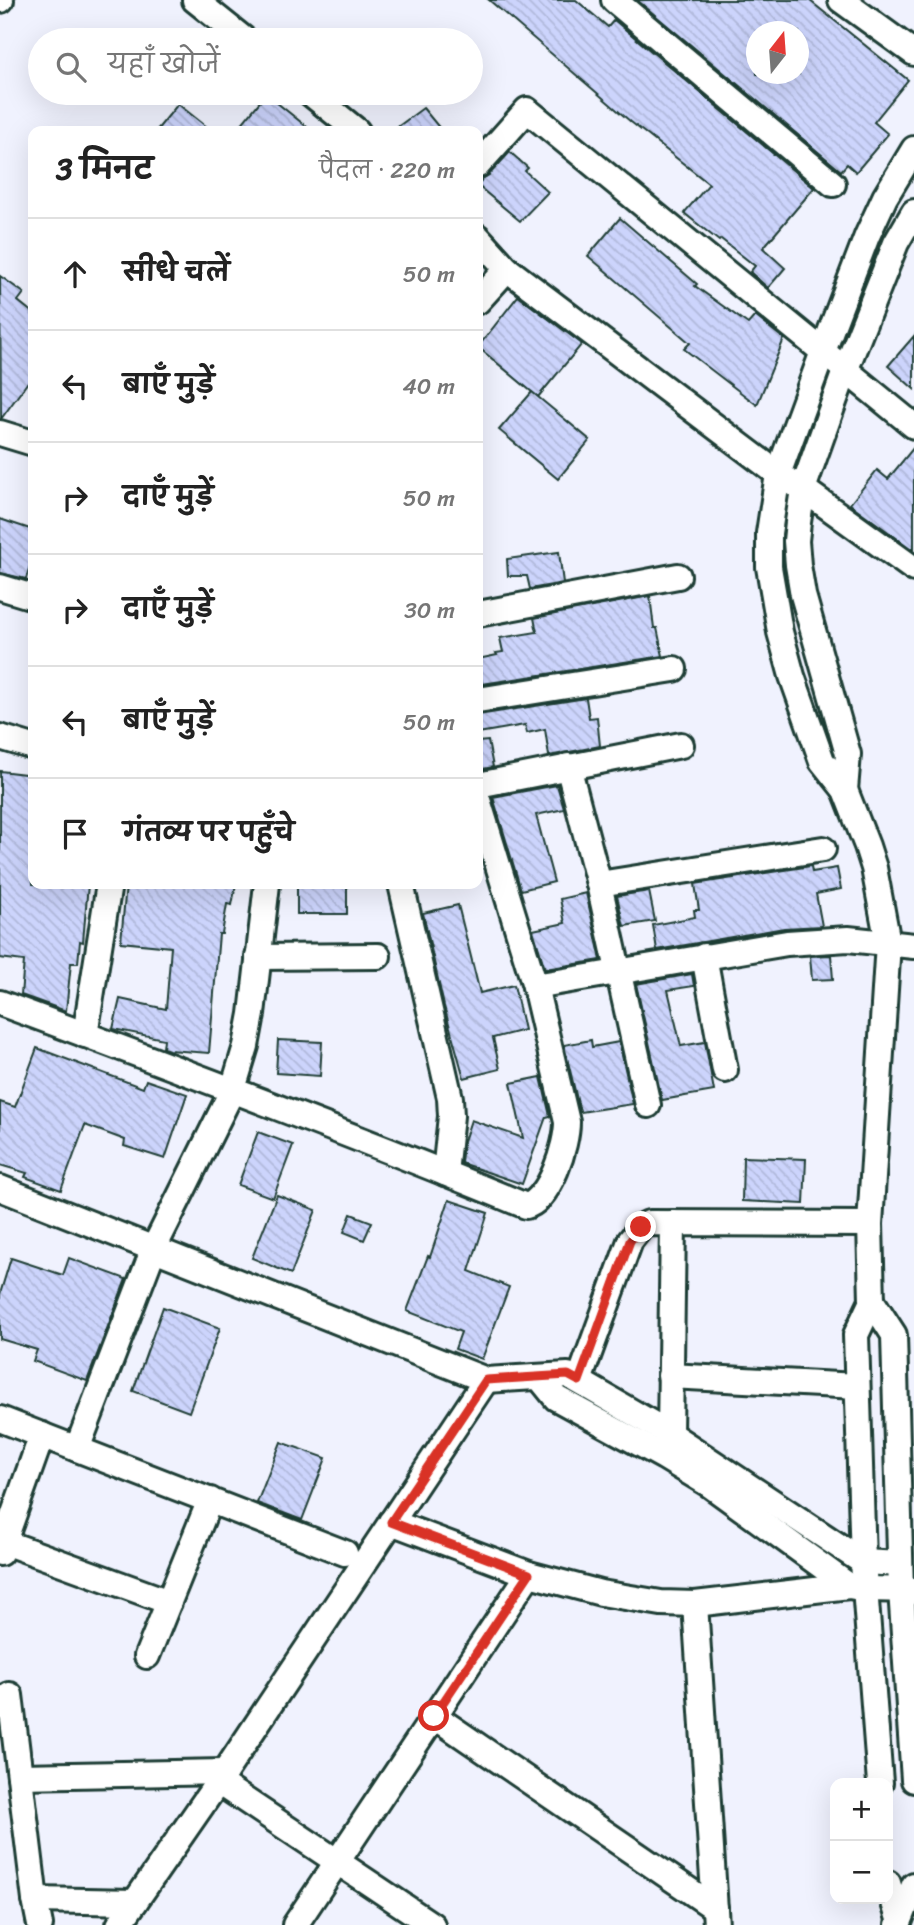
<!DOCTYPE html>
<html lang="hi">
<head>
<meta charset="utf-8">
<style>
  :root { --surface:#fff; --page:#f6f6f6; --text:#222; --muted:#767676; --line:#e0e0e0 }
  body { margin:0; font-family:Sriracha,"Playpen Sans Deva",sans-serif; background:var(--page); color:var(--text) }
  .controls { position:absolute; right:21px; bottom:21px; display:grid; overflow:hidden; border-radius:14px; box-shadow:0 7px 28px #0002 }
  .controls button { width:63px; height:63px; display:grid; place-items:center; padding:0; border:0; border-bottom:2px solid var(--line); background:var(--surface); color:var(--text); font:35px sans-serif }
  .compass { position:absolute; left:746px; top:21px; width:63px; height:63px; border-radius:50%; background:var(--surface); box-shadow:0 7px 28px #0002; rotate:17deg }
  .stop { position:absolute; width:21px; height:21px; margin:-16px; border:5px solid #d93025; border-radius:50%; background:#fff }
  .stop.end { background:#d93025; border-color:#fff; box-shadow:0 2px 7px #0008 }
  .list { margin:0; padding:0; list-style:none }
  h2 { display:flex; justify-content:space-between; align-items:center; height:91px; margin:0; padding:0 28px; font-size:30px }
  h2 small { font-size:23px; font-weight:400; color:var(--muted) }
  .list li { display:grid; grid-template-columns:46px 1fr auto; gap:21px; align-items:center; box-sizing:border-box; height:112px; padding:0 28px; border-top:2px solid var(--line) }
  .list b { display:block; font-size:26px; white-space:nowrap }
  .list em { font-size:23px; font-style:normal; color:var(--muted) }
  .icon { flex:none; width:38px; height:38px; fill:none; stroke:currentColor; stroke-width:2; stroke-linecap:round; stroke-linejoin:round }
  .map { position:relative; flex:none; width:914px; height:1925px; overflow:hidden }
  .search { position:absolute; background:var(--surface); box-shadow:0 7px 28px #0002; left:28px; top:28px; width:455px; height:77px; display:flex; align-items:center; gap:18px; box-sizing:border-box; padding:0 24px; border-radius:38px; color:var(--muted); font-size:26px }
  .panel { position:absolute; background:var(--surface); box-shadow:0 7px 28px #0002; left:28px; top:126px; width:455px; height:763px; border-radius:14px }
  .map>svg:first-child { display:block }
  .building { fill:url(#building-back-hatch); stroke:#1f3d34; stroke-width:2; fill-rule:evenodd }
  .lines { fill:none; stroke-linecap:round; stroke-linejoin:round }
  .minor-casing { stroke:#1f3d34; stroke-width:30 }
  .minor { stroke:#fff; stroke-width:24 }
  .route { stroke:#d93025; stroke-width:9 }
</style>
</head>
<body>
<div class="map">
<svg width="914" height="1925" viewBox="0 0 914 1925">
  <defs>
    <pattern id="building-back-hatch" width="6" height="6" patternUnits="userSpaceOnUse" patternTransform="scale(1.75)"><rect width="6" height="6" fill="#ccd4fc"/><path d="M-1 5l2 2M0 0l6 6M5-1l2 2" fill="none" stroke="#afb7d9"/></pattern>
  </defs>
  <rect width="100%" height="100%" fill="#f0f2fe"/>
  <filter id="ink" filterUnits="userSpaceOnUse"><feTurbulence type="fractalNoise" baseFrequency=".0143" numOctaves="2"/><feDisplacementMap in="SourceGraphic" scale="14" xChannelSelector="R" yChannelSelector="G"/><feConvolveMatrix kernelMatrix="1 2 1 2 8 2 1 2 1" color-interpolation-filters="sRGB"/></filter>
  <g filter="url(#ink)">
    <!-- building -->
    <g class="building">
      <path d="M 489,0 L 576,0 L 608,27 L 614,20 L 814,188 L 763,248 L 785,268 L 768,288 L 750,272 L 755,266 L 721,239 L 719,241 L 684,213 L 709,184 L 631,122 Z"/>
      <path d="M 637,0 L 809,0 L 908,80 L 874,122 L 888,134 L 856,172 L 847,164 L 841,171 ZM 757,32 L 799,32 L 799,74 L 757,74 Z"/>
      <path d="M 266,94 L 312,131 L 236,131 Z"/>
      <path d="M 178,104 L 212,131 L 156,131 Z"/>
      <path d="M 423,108 L 442,131 L 392,131 Z"/>
      <path d="M 510,152 L 528,168 L 525,171 L 548,192 L 520,221 L 478,186 L 482,179 L 489,175 Z"/>
      <path d="M 620,218 L 697,284 L 695,286 L 748,324 L 755,316 L 784,339 L 757,405 L 684,349 L 690,343 L 588,256 Z"/>
      <path d="M 0,276 L 24,293 L 18,301 L 33,313 L 33,375 L 1,419 Z"/>
      <path d="M 518,296 L 582,344 L 538,397 L 478,347 Z"/>
      <path d="M 914,336 L 914,389 L 888,366 Z"/>
      <path d="M 532,392 L 590,440 L 558,479 L 499,430 Z"/>
      <path d="M 914,447 L 914,548 L 913,550 L 850,504 L 877,470 L 888,479 Z"/>
      <path d="M 0,519 L 33,530 L 33,555 L 26,579 L 0,573 Z"/>
      <path d="M 559,552 L 563,583 L 530,589 L 527,576 L 508,576 L 507,559 Z"/>
      <path d="M 650,596 L 654,628 L 657,628 L 663,656 L 482,684 L 478,659 L 497,655 L 496,653 L 503,652 L 500,638 L 537,632 L 534,618 Z"/>
      <path d="M 586,698 L 589,718 L 597,717 L 600,746 L 549,756 L 545,729 L 527,733 L 525,725 L 478,733 L 478,715 Z"/>
      <path d="M 488,741 L 493,767 L 478,770 L 478,742 Z"/>
      <path d="M 0,771 L 33,775 L 33,884 L 88,884 L 83,942 L 80,941 L 78,963 L 71,963 L 66,1011 L 21,995 L 24,961 L 0,958 Z"/>
      <path d="M 557,785 L 564,809 L 536,815 L 554,882 L 521,890 L 493,797 Z"/>
      <path d="M 811,866 L 812,872 L 837,868 L 841,889 L 816,894 L 822,926 L 784,928 L 657,950 L 653,925 L 695,917 L 694,910 L 699,910 L 695,884 Z"/>
      <path d="M 126,884 L 236,884 L 232,905 L 227,904 L 222,934 L 219,934 L 209,1053 L 169,1050 L 163,1048 L 164,1039 L 113,1029 L 120,999 L 166,1009 L 171,947 L 121,942 Z"/>
      <rect x="297" y="884" width="50" height="30"/>
      <path d="M 649,891 L 655,921 L 624,926 L 617,896 Z"/>
      <path d="M 586,893 L 601,960 L 545,969 L 533,930 L 565,923 L 560,899 Z"/>
      <path d="M 458,905 L 480,993 L 514,985 L 524,1030 L 493,1038 L 500,1069 L 464,1078 L 444,1006 L 423,913 Z"/>
      <path d="M 831,955 L 833,979 L 812,980 L 810,956 Z"/>
      <path d="M 692,974 L 694,986 L 668,990 L 681,1046 L 705,1042 L 714,1091 L 662,1100 L 636,984 Z"/>
      <path d="M 278,1040 L 322,1042 L 320,1076 L 276,1073 Z"/>
      <path d="M 591,1040 L 592,1047 L 619,1042 L 633,1104 L 580,1112 L 564,1045 Z"/>
      <path d="M 37,1048 L 143,1088 L 146,1080 L 187,1094 L 165,1159 L 124,1146 L 125,1140 L 85,1125 L 61,1190 L 25,1177 L 27,1173 L 0,1165 L 0,1102 L 15,1107 Z"/>
      <path d="M 541,1077 L 550,1116 L 546,1117 L 522,1184 L 461,1163 L 463,1144 L 471,1120 L 523,1138 L 511,1083 Z"/>
      <path d="M 258,1132 L 293,1145 L 273,1198 L 238,1185 Z"/>
      <path d="M 743,1157 L 806,1159 L 804,1204 L 742,1201 Z"/>
      <path d="M 277,1195 L 316,1210 L 291,1274 L 252,1258 Z"/>
      <path d="M 449,1200 L 488,1213 L 469,1271 L 509,1287 L 482,1359 L 455,1349 L 461,1332 L 407,1311 L 428,1256 L 430,1257 Z"/>
      <path d="M 351,1214 L 372,1222 L 364,1240 L 344,1232 Z"/>
      <path d="M 11,1258 L 63,1275 L 69,1258 L 126,1279 L 87,1381 L 33,1361 L 37,1350 L 0,1339 L 0,1294 Z"/>
      <path d="M 163,1307 L 220,1328 L 189,1412 L 133,1391 Z"/>
      <path d="M 281,1442 L 326,1458 L 302,1520 L 257,1503 Z"/>
    </g>
    <g class="lines">
      <!-- minor casing -->
      <g class="minor-casing">
        <g id="minor">
          <path d="M 0,0 L 1,0"/>
          <path d="M 195,0 L 245,40"/>
          <path d="M 614,0 L 833,184"/>
          <path d="M 841,0 L 914,53"/>
          <path d="M 310,93 L 357,131"/>
          <path d="M 478,165 L 527,110 L 914,426"/>
          <path d="M 478,237 L 507,269 L 778,474 L 803,489 L 914,569"/>
          <path d="M 478,301 L 507,269"/>
          <path d="M 0,433 L 33,443"/>
          <path d="M 0,587 L 33,597"/>
          <path d="M 478,614 L 678,576"/>
          <path d="M 478,700 L 674,669"/>
          <path d="M 0,737 L 33,747"/>
          <path d="M 568,766 L 599,884 L 648,1105"/>
          <path d="M 478,785 L 681,745"/>
          <path d="M 845,790 L 848,754 L 803,595 L 798,565 L 796,541 L 798,522 L 803,489 L 845,371 L 896,243 L 914,212"/>
          <path d="M 401,884 L 450,1098 L 451,1116 L 445,1173"/>
          <path d="M 599,884 L 823,849"/>
          <path d="M 704,956 L 725,1070"/>
          <path d="M 258,957 L 378,956"/>
          <path d="M 535,986 L 787,943 L 848,939 L 914,946"/>
          <path d="M 0,1003 C 176,1068 352,1134 526,1206 C 550,1200 567,1145 567,1122 L 535,986 L 478,800"/>
          <path d="M 85,1035 L 109,884"/>
          <path d="M 0,1188 L 486,1380 L 568,1375 L 670,1434 L 863,1562 L 900,1564"/>
          <path d="M 872,1301 L 894,1335 L 901,1590 L 914,1780"/>
          <path d="M 670,1376 L 857,1386"/>
          <path d="M 539,1377 L 556,1398 L 664,1457 L 710,1485 L 849,1586"/>
          <path d="M 579,1381 L 630,1241 L 641,1227 L 649,1223 L 870,1224"/>
          <path d="M 0,1419 L 345,1553"/>
          <path d="M 670,1434 L 673,1223"/>
          <path d="M 77,1449 L 154,1248 L 233,1089 L 246,1046 L 252,1014 L 267,884"/>
          <path d="M 391,1522 L 529,1574 L 601,1593 L 661,1603 L 695,1604 L 849,1586 L 866,1589 L 914,1590"/>
          <path d="M 4,1542 L 169,1602"/>
          <path d="M 0,1553 L 42,1435"/>
          <path d="M 695,1604 L 716,1925"/>
          <path d="M 147,1656 L 210,1500"/>
          <path d="M 10,1695 L 35,1900 L 40,1925"/>
          <path d="M 434,1716 L 715,1908"/>
          <path d="M 20,1776 L 225,1772"/>
          <path d="M 218,1782 L 432,1925"/>
          <path d="M 880,1783 L 863,1562 L 856,1335 L 872,1301 L 870,1224 L 888,943 L 874,868 L 867,846 L 845,790 L 822,761 L 792,676 L 780,632 L 774,596 L 769,567 L 769,533 L 778,474 L 831,330 L 867,236 L 885,197 L 914,149"/>
          <path d="M 888,1883 L 899,1919"/>
          <path d="M 35,1900 L 135,1902"/>
          <path d="M 119,1925 L 225,1772 L 486,1380"/>
          <path d="M 295,1925 L 529,1574"/>
          <path d="M 898,1925 L 914,1885"/>
        </g>
      </g>
      <!-- minor -->
      <use href="#minor" class="minor"/>
    </g>
  </g>
  <g class="lines" filter="url(#ink)">
    <!-- route -->
    <path class="route" d="M 434,1716 L 529,1574 L 391,1522 L 486,1380 L 568,1375 L 579,1381 L 630,1241 L 641,1227"/>
  </g>
</svg>
<div class="controls">
<button>+</button>
<button>−</button>
</div>
<svg class="compass" viewBox="-18 -18 36 36"><path d="M0-13l5 13h-10z" fill="#e53935"/><path d="M0 13l5-13h-10z" fill="#767676"/></svg>
<div class="stop" style="left:434px;top:1716px"></div>
<div class="stop end" style="left:641px;top:1227px"></div>
<div class="search"><svg class="icon" aria-label="search" viewBox="0 0 24 24"><circle cx="10" cy="10" r="6"/><path d="M15 15l6 6"/></svg>यहाँ खोजें</div>
<section class="panel">
<h2>3 मिनट<small>पैदल · 220 m</small></h2>
<ul class="list">
<li><svg class="icon" aria-label="ahead" viewBox="0 0 24 24"><path d="M12 20V5M6 11l6-6 6 6"/></svg><div><b>सीधे चलें</b></div><em>50 m</em></li>
<li><svg class="icon" aria-label="left" viewBox="0 0 24 24"><path d="M17 20v-9H6M10 6l-5 5 5 5"/></svg><div><b>बाएँ मुड़ें</b></div><em>40 m</em></li>
<li><svg class="icon" aria-label="right" viewBox="0 0 24 24"><path d="M7 20v-9h11M14 6l5 5-5 5"/></svg><div><b>दाएँ मुड़ें</b></div><em>50 m</em></li>
<li><svg class="icon" aria-label="right" viewBox="0 0 24 24"><path d="M7 20v-9h11M14 6l5 5-5 5"/></svg><div><b>दाएँ मुड़ें</b></div><em>30 m</em></li>
<li><svg class="icon" aria-label="left" viewBox="0 0 24 24"><path d="M17 20v-9H6M10 6l-5 5 5 5"/></svg><div><b>बाएँ मुड़ें</b></div><em>50 m</em></li>
<li><svg class="icon" aria-label="arrive" viewBox="0 0 24 24"><path d="M6 21V4h12l-3 4 3 4H6"/></svg><div><b>गंतव्य पर पहुँचे</b></div></li>
</ul>
</section>
</div>
</body>
</html>
